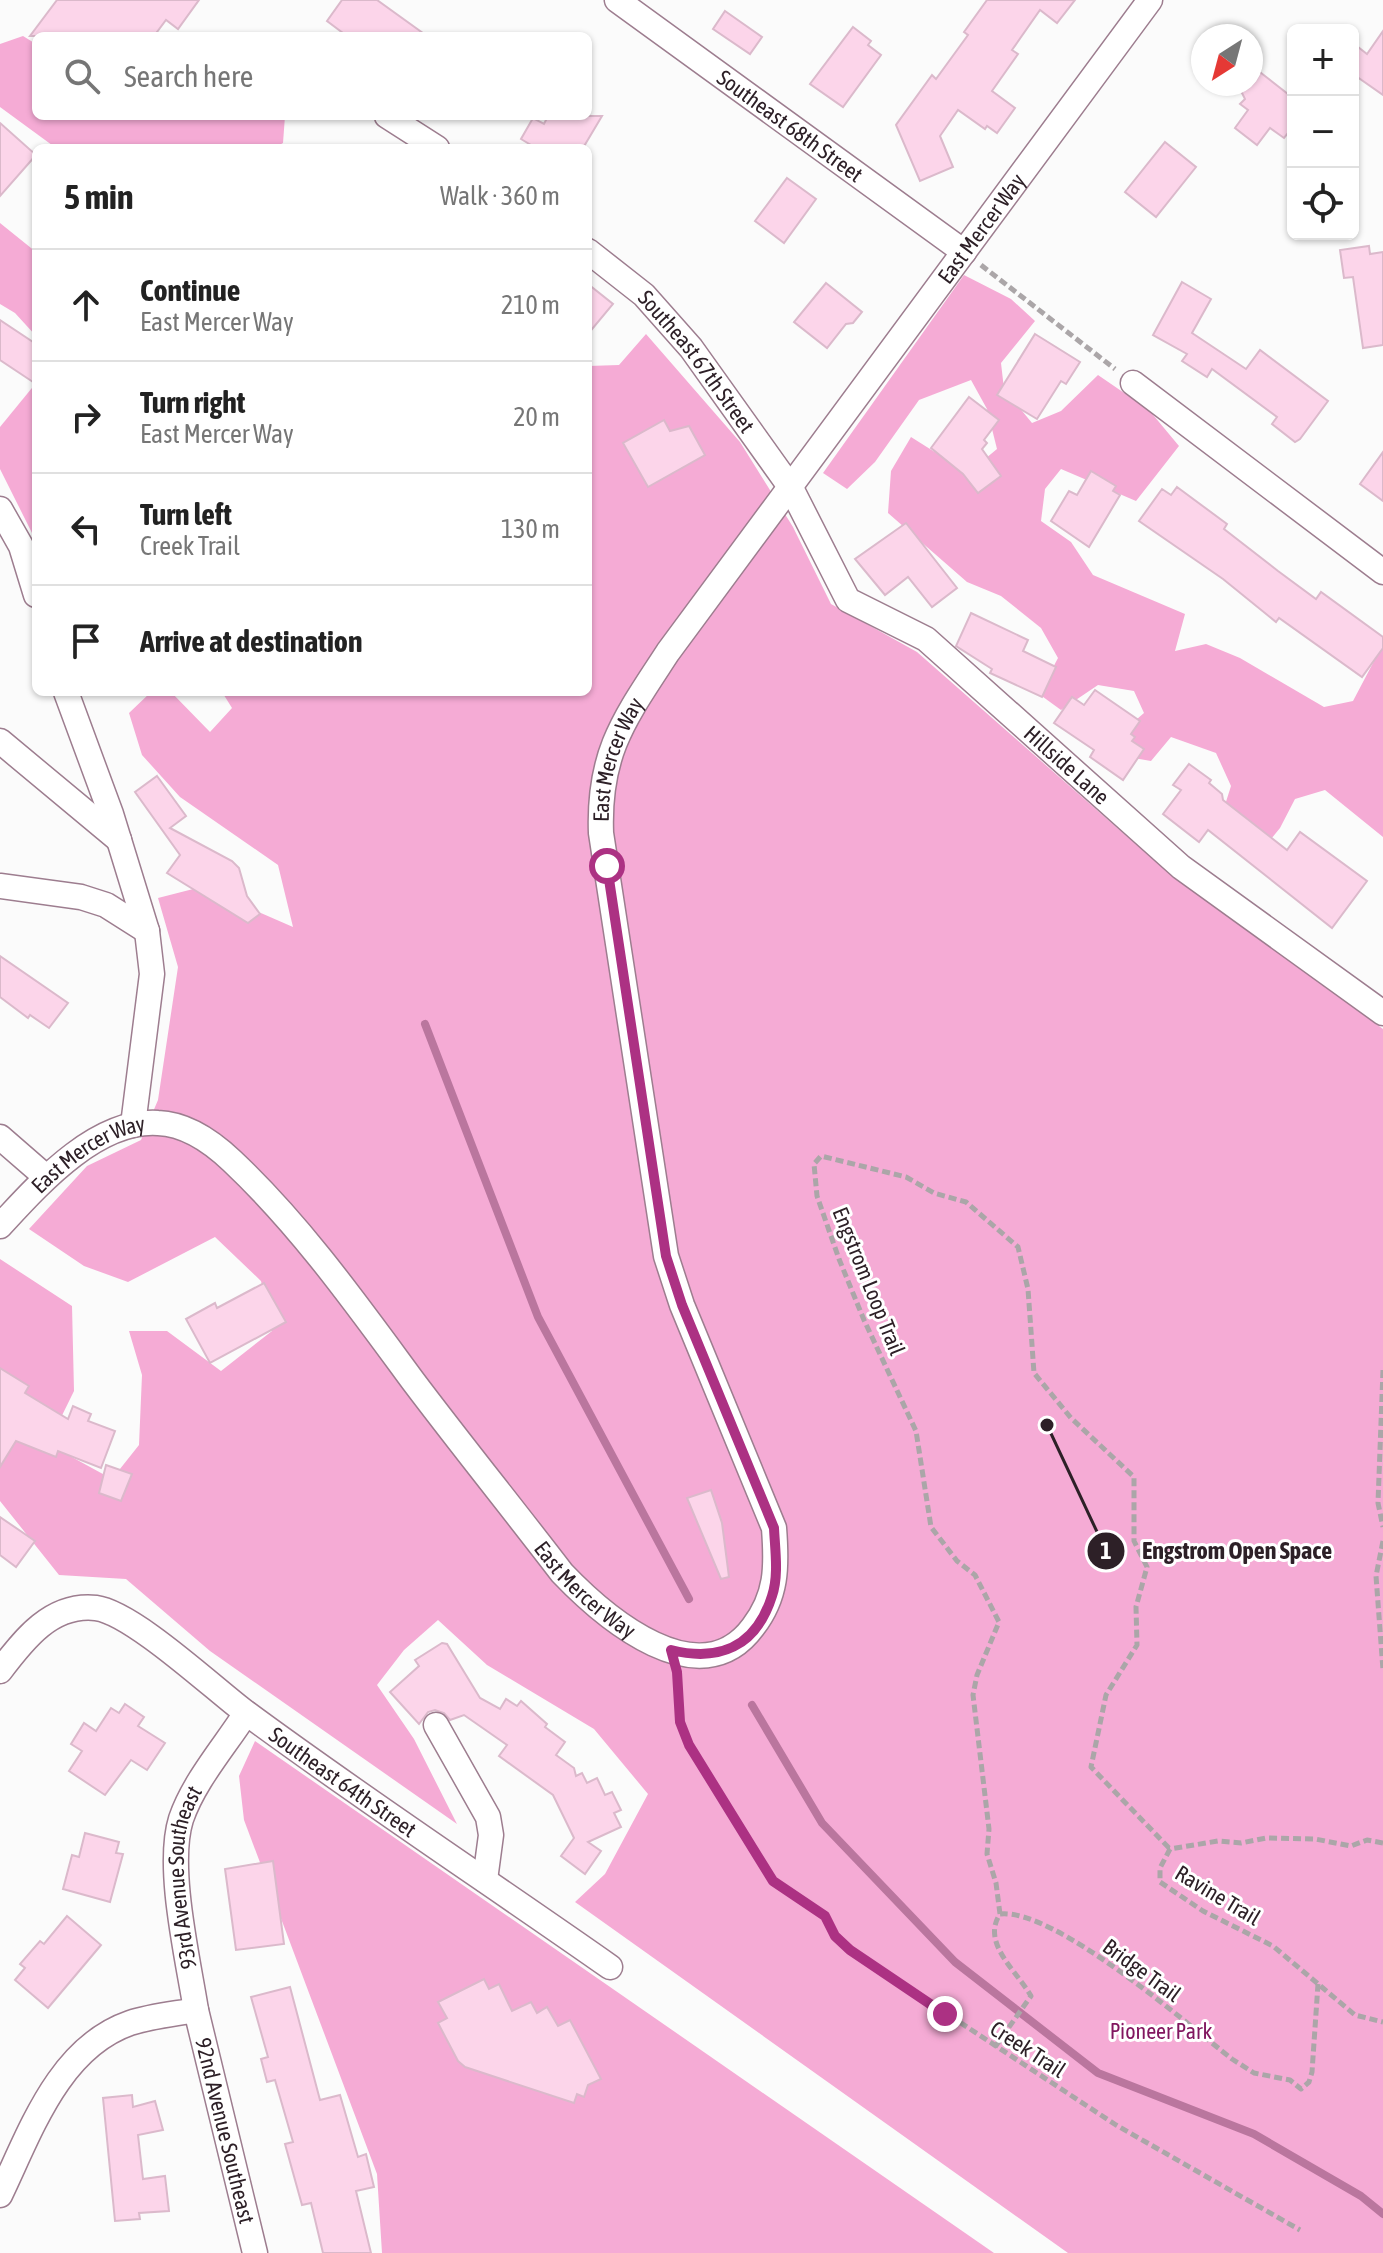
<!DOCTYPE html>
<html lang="en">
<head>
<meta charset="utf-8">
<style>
  :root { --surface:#fff; --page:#f6f6f6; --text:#222; --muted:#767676; --line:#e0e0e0 }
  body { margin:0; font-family:"Asap Condensed",sans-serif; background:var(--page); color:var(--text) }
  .controls { position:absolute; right:24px; top:24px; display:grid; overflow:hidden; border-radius:12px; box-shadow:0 2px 6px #0004 }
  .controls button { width:72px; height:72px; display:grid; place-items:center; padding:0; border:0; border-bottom:2px solid var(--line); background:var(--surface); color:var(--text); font:40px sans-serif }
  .compass { position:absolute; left:1191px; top:24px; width:72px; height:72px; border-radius:50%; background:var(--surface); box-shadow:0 2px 6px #0004; rotate:216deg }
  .stop { position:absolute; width:24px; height:24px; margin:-18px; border:6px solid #ac3183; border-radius:50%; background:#fff }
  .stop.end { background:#ac3183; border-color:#fff; box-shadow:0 2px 8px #0008 }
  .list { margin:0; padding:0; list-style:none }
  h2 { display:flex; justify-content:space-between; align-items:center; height:104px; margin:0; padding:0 32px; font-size:34px }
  h2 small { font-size:26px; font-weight:400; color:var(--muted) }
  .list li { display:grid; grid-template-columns:52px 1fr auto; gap:24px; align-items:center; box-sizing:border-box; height:112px; padding:0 32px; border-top:2px solid var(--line) }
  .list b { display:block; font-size:30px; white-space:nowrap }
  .list p { margin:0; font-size:26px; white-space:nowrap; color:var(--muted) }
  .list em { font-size:26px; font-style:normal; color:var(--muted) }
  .icon { flex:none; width:44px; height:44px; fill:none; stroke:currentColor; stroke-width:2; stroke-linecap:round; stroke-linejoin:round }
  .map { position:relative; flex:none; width:1383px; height:2253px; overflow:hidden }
  .search { position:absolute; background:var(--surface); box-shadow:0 2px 6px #0004; left:32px; top:32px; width:560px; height:88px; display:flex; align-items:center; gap:20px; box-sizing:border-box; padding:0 28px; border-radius:12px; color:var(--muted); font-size:30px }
  .panel { position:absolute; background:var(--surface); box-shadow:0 2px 6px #0004; left:32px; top:144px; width:560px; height:552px; border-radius:12px }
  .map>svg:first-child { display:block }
  .forest { fill:#f5abd5 }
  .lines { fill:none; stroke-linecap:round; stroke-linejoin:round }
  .stream { stroke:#ba769e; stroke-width:8 }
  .building { fill:#fcd5ea; stroke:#dbb9cb; stroke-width:2 }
  .minor-casing { stroke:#9d7d8f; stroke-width:27 }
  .path { stroke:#aba6a8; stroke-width:5; stroke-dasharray:8 4; stroke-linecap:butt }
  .minor { stroke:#fff; stroke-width:24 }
  .route { stroke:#ac3183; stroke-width:10 }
  .labels { text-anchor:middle; stroke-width:6; stroke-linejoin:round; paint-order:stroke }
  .street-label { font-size:22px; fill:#2d2027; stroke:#fff }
  .park-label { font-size:22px; fill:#81165f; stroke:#fff }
  .leader { fill:none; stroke:#2d2027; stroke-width:3 }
  .callout-dot { fill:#2d2027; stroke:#fff; stroke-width:3 }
  .mark-label { font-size:24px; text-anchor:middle; font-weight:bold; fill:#fff }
  .callout-label { font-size:24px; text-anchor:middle; font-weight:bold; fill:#2d2027; stroke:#fff; stroke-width:6; stroke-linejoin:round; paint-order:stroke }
</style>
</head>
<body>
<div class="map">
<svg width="1383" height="2253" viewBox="0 0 1383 2253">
  <rect width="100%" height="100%" fill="#fbfbfb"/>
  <!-- forest -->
  <g class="forest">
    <path d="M 23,36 L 36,44 L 36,116 L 285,116 L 283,143 L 274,148 L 56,148 L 0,107 L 0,44 Z"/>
    <path d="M 0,223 L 36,252 L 36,336 L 15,313 L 0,304 Z"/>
    <path d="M 964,275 L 1011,299 L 1035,321 L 1001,363 L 1004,389 L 1032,423 L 1061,411 L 1098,375 L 1149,410 L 1179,446 L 1136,501 L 1061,469 L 1045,489 L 1041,521 L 1071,542 L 1093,575 L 1185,614 L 1175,651 L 1206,644 L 1240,658 L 1324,707 L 1353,701 L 1383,644 L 1383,837 L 1325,790 L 1295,799 L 1280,828 L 1258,855 L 1217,830 L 1231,786 L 1216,753 L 1171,737 L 1151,761 L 1122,756 L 1115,738 L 1144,713 L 1134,691 L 1098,685 L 1061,710 L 1039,694 L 1058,658 L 1041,628 L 1001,596 L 967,582 L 888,513 L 891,471 L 911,437 L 968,473 L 997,449 L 987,409 L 971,380 L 919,400 L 875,462 L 847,489 L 823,473 Z"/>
    <path d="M 646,334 L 740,442 L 793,527 L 831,604 L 917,652 L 1172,876 L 1383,1029 L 1383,2253 L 1068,2253 L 575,1902 L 605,1874 L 648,1794 L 594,1729 L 487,1665 L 438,1620 L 404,1650 L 377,1685 L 414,1739 L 457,1824 L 210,1651 L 126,1579 L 59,1575 L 0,1501 L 0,1259 L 72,1306 L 74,1391 L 48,1444 L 112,1479 L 139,1445 L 142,1375 L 129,1331 L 167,1331 L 221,1371 L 272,1331 L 261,1281 L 215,1237 L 128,1282 L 84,1266 L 29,1229 L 87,1166 L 141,1140 L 158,1100 L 178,967 L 158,898 L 201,887 L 293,927 L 278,865 L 180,797 L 142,755 L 129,713 L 151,692 L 171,692 L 210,732 L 232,708 L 222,692 L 588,692 L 588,366 L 619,365 Z"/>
    <path d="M 36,383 L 36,541 L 0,469 L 0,427 Z"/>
    <path d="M 255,1741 L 994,2253 L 382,2253 L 377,2174 L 244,1820 L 239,1776 Z"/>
  </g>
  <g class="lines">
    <!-- stream -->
    <g class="stream">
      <path d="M 425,1024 L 538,1317 L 689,1599"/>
      <path d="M 752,1705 L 822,1823 L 955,1962 L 1098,2073 L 1254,2134 L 1361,2196 L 1383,2214"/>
    </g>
  </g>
  <!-- building -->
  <g class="building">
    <path d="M 57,0 L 199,0 L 178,29 L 166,20 L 154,36 L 30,36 Z"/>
    <path d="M 342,0 L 377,0 L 427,36 L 347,36 L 327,21 Z"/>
    <path d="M 987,0 L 1075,0 L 1057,23 L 1040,10 L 1012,50 L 1018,54 L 992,91 L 1015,108 L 997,133 L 987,126 L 985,129 L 958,110 L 940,136 L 953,167 L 920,181 L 896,125 L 932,75 L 936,79 L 968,35 L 964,32 Z"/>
    <path d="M 725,11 L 762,37 L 750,54 L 713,29 Z"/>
    <path d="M 853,27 L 871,41 L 868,45 L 881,55 L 843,107 L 810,84 Z"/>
    <path d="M 1383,31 L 1383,95 L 1353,74 L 1353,43 L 1367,54 Z"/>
    <path d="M 1256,69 L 1293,98 L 1293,127 L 1284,138 L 1270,128 L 1257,145 L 1235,128 L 1248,110 L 1240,104 L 1245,99 L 1240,89 L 1244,84 L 1251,84 Z"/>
    <path d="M 548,116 L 602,116 L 583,148 L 536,148 L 521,139 L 533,118 L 544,124 Z"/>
    <path d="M 0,123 L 36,155 L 0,196 Z"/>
    <path d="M 1165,142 L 1196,167 L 1156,217 L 1125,192 Z"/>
    <path d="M 787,178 L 816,199 L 784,243 L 755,221 Z"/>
    <path d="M 1369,246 L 1370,254 L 1383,252 L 1383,345 L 1363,348 L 1353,277 L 1344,278 L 1340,250 Z"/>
    <path d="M 1182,282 L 1211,299 L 1192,333 L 1246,369 L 1260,350 L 1328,401 L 1300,439 L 1295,442 L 1272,424 L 1277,417 L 1212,369 L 1207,377 L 1182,361 L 1187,354 L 1153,335 Z"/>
    <path d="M 826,283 L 862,312 L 853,323 L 846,324 L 827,348 L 794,322 Z"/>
    <path d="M 588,284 L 613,304 L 588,334 Z"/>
    <path d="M 0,320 L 36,344 L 36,384 L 0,360 Z"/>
    <path d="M 1035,334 L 1080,362 L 1066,384 L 1061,381 L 1037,419 L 997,395 Z"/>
    <path d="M 969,397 L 999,420 L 984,440 L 987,443 L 982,449 L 1001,476 L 978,493 L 963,474 L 931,448 Z"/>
    <path d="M 664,420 L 670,431 L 689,426 L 705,455 L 648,487 L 623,443 Z"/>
    <path d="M 1383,452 L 1383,501 L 1360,484 Z"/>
    <path d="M 1091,471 L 1116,486 L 1113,491 L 1120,495 L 1089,547 L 1051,521 L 1069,491 L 1077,495 Z"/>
    <path d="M 1177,487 L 1227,524 L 1224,529 L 1278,571 L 1316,599 L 1321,592 L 1383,637 L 1383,648 L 1362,677 L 1279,618 L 1276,622 L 1223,579 L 1139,521 L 1162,489 L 1171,495 Z"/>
    <path d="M 906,523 L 957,588 L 932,607 L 908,577 L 885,595 L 855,559 Z"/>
    <path d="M 971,613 L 1028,640 L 1023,651 L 1056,667 L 1042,697 L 990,673 L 992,669 L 956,646 Z"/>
    <path d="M 1095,690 L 1140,721 L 1131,734 L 1135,737 L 1132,741 L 1144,749 L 1123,780 L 1090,757 L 1094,750 L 1054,723 L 1072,697 L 1084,705 Z"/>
    <path d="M 1189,764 L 1211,780 L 1209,783 L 1222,794 L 1223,800 L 1287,850 L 1300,832 L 1367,881 L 1332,928 L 1208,830 L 1199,842 L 1163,814 L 1181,790 L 1173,785 Z"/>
    <path d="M 157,776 L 186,816 L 170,828 L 232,861 L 239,868 L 247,896 L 260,914 L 248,923 L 167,873 L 180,855 L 135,792 Z"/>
    <path d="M 0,956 L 68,1003 L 49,1028 L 30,1015 L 28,1018 L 0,997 Z"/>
    <path d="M 264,1283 L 286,1322 L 210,1363 L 186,1319 L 215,1303 L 217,1308 Z"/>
    <path d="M 0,1368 L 29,1386 L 25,1393 L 68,1419 L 73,1406 L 91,1414 L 88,1421 L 115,1431 L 101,1468 L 58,1451 L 56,1457 L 16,1441 L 0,1467 Z"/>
    <path d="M 106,1465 L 132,1474 L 121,1501 L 99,1493 Z"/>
    <path d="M 711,1490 L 722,1523 L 729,1577 L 721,1579 L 687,1498 Z"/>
    <path d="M 0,1517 L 35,1541 L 16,1567 L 0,1555 Z"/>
    <path d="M 442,1643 L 447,1644 L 480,1698 L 500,1709 L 506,1699 L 517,1706 L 521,1701 L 547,1724 L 545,1727 L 565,1742 L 556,1755 L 574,1768 L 576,1776 L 582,1773 L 587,1783 L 597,1778 L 605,1795 L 612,1792 L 621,1810 L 614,1813 L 621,1827 L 588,1842 L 601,1851 L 585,1874 L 561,1856 L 574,1838 L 553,1795 L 499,1756 L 507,1745 L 464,1715 L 450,1720 L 444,1713 L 435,1710 L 428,1712 L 419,1724 L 390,1692 L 419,1666 L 415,1660 Z"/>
    <path d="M 125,1704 L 144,1717 L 138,1726 L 165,1743 L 147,1770 L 131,1760 L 105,1795 L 69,1771 L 82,1751 L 71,1744 L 84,1723 L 96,1731 L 111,1708 L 119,1713 Z"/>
    <path d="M 85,1833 L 119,1842 L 116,1853 L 123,1854 L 110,1902 L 63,1889 L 72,1855 L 79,1857 Z"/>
    <path d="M 273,1861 L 284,1944 L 236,1950 L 225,1869 Z"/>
    <path d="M 67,1916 L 101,1945 L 48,2008 L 15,1980 L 25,1968 L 20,1964 L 40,1941 L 44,1944 Z"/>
    <path d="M 484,1979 L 489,1989 L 499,1984 L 512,2011 L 531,2002 L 537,2013 L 547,2007 L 558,2026 L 570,2020 L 601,2079 L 588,2085 L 584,2097 L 577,2094 L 574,2103 L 465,2067 L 458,2061 L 438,2023 L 447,2018 L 438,2002 Z"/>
    <path d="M 290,1987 L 320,2100 L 340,2095 L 358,2157 L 366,2154 L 374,2187 L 356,2191 L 371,2253 L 323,2253 L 311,2203 L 302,2205 L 285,2144 L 293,2142 L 275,2080 L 267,2082 L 261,2059 L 268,2057 L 251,1997 Z"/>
    <path d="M 132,2095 L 133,2107 L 155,2101 L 163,2130 L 138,2135 L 143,2179 L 165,2176 L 169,2211 L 139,2213 L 140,2219 L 115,2221 L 103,2098 Z"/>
  </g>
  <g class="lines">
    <!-- minor casing -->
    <g class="minor-casing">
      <g id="minor">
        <path id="s1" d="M 617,0 L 964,252"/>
        <path d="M 387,116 L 437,148"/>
        <path id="s2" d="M 588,251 L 644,295 L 691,348 L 791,488 L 848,600 L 926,639 L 1181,867 L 1383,1013"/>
        <path d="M 1133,383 L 1383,572"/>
        <path d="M 0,509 L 21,546 L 36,595"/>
        <path d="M 66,692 L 111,814 L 147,931 L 152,974 L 133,1125"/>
        <path d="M 0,741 L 119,840"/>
        <path d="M 0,886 L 81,897 L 106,905 L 147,931"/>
        <path d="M 0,1137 L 46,1177"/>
        <path id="s3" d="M 0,1226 C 38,1185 96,1119 158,1123 C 186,1124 212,1142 232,1161 C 301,1226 357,1305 413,1381 C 462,1446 513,1509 562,1573 C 605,1618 700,1699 753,1627 C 777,1596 777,1567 774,1528 L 682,1305 L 666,1256 L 601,833 C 598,752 625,718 668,652 L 1150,0"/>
        <path id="s4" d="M 0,1671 C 24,1639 52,1603 96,1608 C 133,1613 213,1688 245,1712 C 364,1800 489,1882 610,1967"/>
        <path d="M 436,1725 L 488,1817 L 491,1835 L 485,1880"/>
        <path id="s5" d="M 196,2010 L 255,2253"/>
        <path id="s6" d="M 0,2195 C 30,2133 58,2048 130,2023 C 151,2016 174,2014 196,2010 C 188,1959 166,1867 181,1819 C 194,1781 225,1746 246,1713"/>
      </g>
    </g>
    <!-- path -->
    <g class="path">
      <path d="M 981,265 L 1115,369"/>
      <path d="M 1383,1370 L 1378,1503 L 1383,1527"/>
      <path d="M 1383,1541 L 1376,1576 L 1383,1670"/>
      <path d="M 677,1676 L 680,1722 L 689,1745 L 747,1841 L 773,1881 L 825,1916 L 835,1936 L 850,1950 L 1116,2125 L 1300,2230"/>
      <path d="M 1383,1843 L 1367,1840 L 1351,1846 L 1315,1839 L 1266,1838 L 1241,1843 L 1218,1841 L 1170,1849 L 1160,1868 L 1160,1882 L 1203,1911 L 1273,1946 L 1355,2015 L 1383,2022"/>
      <path d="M 1000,1914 L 996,1883 L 987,1854 L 989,1829 L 973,1695 L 977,1675 L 999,1622 L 975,1575 L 957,1561 L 931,1527 L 916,1431 L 864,1320 L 839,1259 L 817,1196 L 814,1164 L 821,1156 L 906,1177 L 934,1193 L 966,1202 L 1018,1247 L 1028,1289 L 1034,1373 L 1071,1418 L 1134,1477 L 1134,1541 L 1147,1567 L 1136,1607 L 1137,1645 L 1106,1695 L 1091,1767 L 1170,1849"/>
      <path d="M 995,2047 L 1031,1996 C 1016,1970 981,1943 1000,1914 C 1054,1908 1186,2023 1232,2059 L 1254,2073 L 1290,2080 L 1301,2089 L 1309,2082 L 1312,2072 L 1318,1984"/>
    </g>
    <!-- minor -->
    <use href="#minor" class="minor"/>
  </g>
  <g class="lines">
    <!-- route -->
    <path class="route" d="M 607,866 L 666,1256 L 682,1305 L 774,1528 C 775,1550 779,1575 772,1596 C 756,1647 719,1662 671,1650 L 677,1672 L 680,1722 L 689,1745 L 773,1881 L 825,1916 L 835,1936 L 850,1950 L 945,2014"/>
  </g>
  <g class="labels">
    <!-- street labels -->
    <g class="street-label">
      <text dy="8" stroke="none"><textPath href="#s1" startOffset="214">Southeast 68th Street</textPath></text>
      <text dy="8" stroke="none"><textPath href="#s3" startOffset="2584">East Mercer Way</textPath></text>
      <text dy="8" stroke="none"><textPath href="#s2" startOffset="156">Southeast 67th Street</textPath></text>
      <text dy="8" stroke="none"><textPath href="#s3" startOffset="1936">East Mercer Way</textPath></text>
      <text dy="8" stroke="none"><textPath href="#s2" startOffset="716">Hillside Lane</textPath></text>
      <text dy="8" stroke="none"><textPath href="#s3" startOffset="116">East Mercer Way</textPath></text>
      <text transform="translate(869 1281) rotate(68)" y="8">Engstrom Loop Trail</text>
      <text dy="8" stroke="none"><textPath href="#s3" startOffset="836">East Mercer Way</textPath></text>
      <text dy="8" stroke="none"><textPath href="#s4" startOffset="424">Southeast 64th Street</textPath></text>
      <text dy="8" stroke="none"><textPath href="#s6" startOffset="424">93rd Avenue Southeast</textPath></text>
      <text transform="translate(1218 1895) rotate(31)" y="8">Ravine Trail</text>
      <text transform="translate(1142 1970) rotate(36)" y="8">Bridge Trail</text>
      <text transform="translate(1028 2049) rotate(33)" y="8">Creek Trail</text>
      <text dy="8" stroke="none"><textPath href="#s5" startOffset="124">92nd Avenue Southeast</textPath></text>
    </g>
    <!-- park labels -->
    <g class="park-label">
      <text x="1161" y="2039">Pioneer Park</text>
    </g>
  </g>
  <!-- callouts -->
  <path class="leader" d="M1047 1425L1106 1551"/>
  <g class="callout-dot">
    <circle cx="1047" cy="1425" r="8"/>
    <circle cx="1106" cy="1551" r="20"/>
  </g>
  <g class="mark-label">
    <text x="1106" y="1559">1</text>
  </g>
  <g class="callout-label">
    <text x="1237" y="1559">Engstrom Open Space</text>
  </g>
</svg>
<div class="controls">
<button>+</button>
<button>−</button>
<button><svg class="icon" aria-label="locate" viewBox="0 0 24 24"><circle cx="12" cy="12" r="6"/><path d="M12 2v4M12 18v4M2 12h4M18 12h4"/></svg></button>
</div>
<svg class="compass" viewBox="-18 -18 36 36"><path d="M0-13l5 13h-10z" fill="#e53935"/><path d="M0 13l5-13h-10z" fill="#767676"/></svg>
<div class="stop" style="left:607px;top:866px"></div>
<div class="stop end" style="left:945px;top:2014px"></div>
<div class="search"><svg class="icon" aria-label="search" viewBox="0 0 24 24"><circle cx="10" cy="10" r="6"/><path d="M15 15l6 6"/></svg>Search here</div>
<section class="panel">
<h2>5 min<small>Walk · 360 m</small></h2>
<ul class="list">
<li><svg class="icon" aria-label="ahead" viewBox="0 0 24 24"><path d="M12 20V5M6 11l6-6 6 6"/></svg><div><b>Continue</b><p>East Mercer Way</p></div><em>210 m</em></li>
<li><svg class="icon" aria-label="right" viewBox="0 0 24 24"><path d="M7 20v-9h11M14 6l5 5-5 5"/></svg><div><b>Turn right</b><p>East Mercer Way</p></div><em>20 m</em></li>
<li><svg class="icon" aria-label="left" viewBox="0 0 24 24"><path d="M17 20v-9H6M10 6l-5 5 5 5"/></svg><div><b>Turn left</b><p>Creek Trail</p></div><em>130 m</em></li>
<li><svg class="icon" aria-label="arrive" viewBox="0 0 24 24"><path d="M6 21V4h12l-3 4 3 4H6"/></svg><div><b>Arrive at destination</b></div></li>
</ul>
</section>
</div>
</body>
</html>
